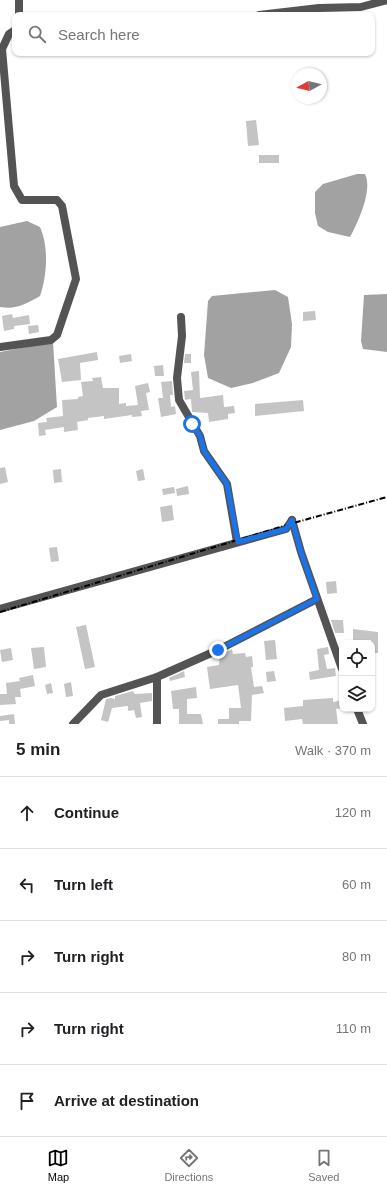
<!DOCTYPE html>
<meta charset="utf-8">
<style>
:root{--surface:#fff;--page:#f2f2f2;--text:#202124;--muted:#757577;--line:#e0e0e0;--accent:#000}
body{margin:0;font-family:Helvetica,sans-serif;background:var(--page);color:var(--text)}
.controls{position:absolute;right:12px;bottom:12px;display:grid;overflow:hidden;border-radius:8px;box-shadow:0 1px 3px #0004}
.controls button{width:36px;height:36px;display:grid;place-items:center;padding:0;border:0;border-bottom:1px solid var(--line);background:var(--surface);color:var(--text);font:20px sans-serif}
.compass{position:absolute;left:291px;top:68px;width:36px;height:36px;border-radius:50%;background:var(--surface);box-shadow:0 1px 3px #0004;rotate:262deg}
.stop{position:absolute;width:12px;height:12px;margin:-9px;border:3px solid #1a73e8;border-radius:50%;background:#fff}
.stop.end{background:#1a73e8;border-color:#fff;box-shadow:0 1px 4px #0008}
.list{margin:0;padding:0;list-style:none}
h2{display:flex;justify-content:space-between;align-items:center;height:52px;margin:0;padding:0 16px;font-size:17px}
h2 small{font-size:13px;font-weight:400;color:var(--muted)}
.list li{display:grid;grid-template-columns:26px 1fr auto;gap:12px;align-items:center;box-sizing:border-box;height:72px;padding:0 16px;border-top:1px solid var(--line)}
.list b{display:block;font-size:15px;white-space:nowrap}
.list em{font-size:13px;font-style:normal;color:var(--muted)}
.icon{flex:none;width:22px;height:22px;fill:none;stroke:currentColor;stroke-width:2;stroke-linecap:round;stroke-linejoin:round}
.map{position:relative;flex:none;width:387px;height:724px;overflow:hidden}
.search{position:absolute;background:var(--surface);box-shadow:0 1px 3px #0004;left:12px;right:12px;top:12px;height:44px;display:flex;align-items:center;gap:10px;box-sizing:border-box;padding:0 14px;border-radius:8px;color:var(--muted);font-size:15px}
.sheet{height:412px;background:var(--surface)}
nav{display:flex;justify-content:space-around;align-items:center;box-sizing:border-box;height:56px;border-top:1px solid var(--line);background:var(--surface);font-size:11px;color:var(--muted)}
nav a{display:grid;justify-items:center;gap:2px}
nav .on{color:var(--accent)}
.map>svg:first-child{display:block}
</style>
<div class="map">
<svg width="387" height="724" viewBox="0 0 387 724">
<rect width="100%" height="100%" fill="#fff"/>
<g fill="#a2a2a2">
<path d="M357,174H365C373,190 358,222 350,237L328,232L318,226L315,213V192L323,184Z"/>
<path d="M27,221L40,227C49,247 47,276 40,296C26,304 16,310 0,307V227Z"/>
<path d="M275,290L288,297L292,324L291,347L279,373L253,383L231,388L208,378L204,355L208,301L212,296Z"/>
<path d="M387,294V352L363,349L361,341L364,295Z"/>
<path d="M53,342L57,407L34,421L0,430V352Z"/>
</g>
<g fill="#c4c4c4">
<path d="M256,120L259,145L248,146L246,121Z"/>
<rect x="259" y="155" width="20" height="8"/>
<path d="M315,311L316,320L303,321V312Z"/>
<path d="M12,314L13,318L29,315L30,324L14,326V329L4,331L2,316Z"/>
<path d="M38,325L39,332L29,334L28,326Z"/>
<path d="M97,352L98,360L80,363L81,380L62,382L58,359Z"/>
<path d="M131,354L132,361L120,363L119,356Z"/>
<path d="M185,354H191V363H184Z"/>
<path d="M163,365L164,376H155L154,366Z"/>
<path d="M199,371L200,398L223,395L224,407L234,406L235,413L228,414V419L209,422L208,413L192,412L191,399L185,400L184,391L193,390L191,372Z"/>
<path d="M101,377L103,388H119V404L126,403V406L138,405L135,386L148,383L150,392L146,393L149,410L141,411L142,416L132,417V415L104,419V416L88,418V420L77,422L78,430L64,432V427L45,430L46,435L39,436L38,423L47,422L46,418L63,416L62,400L78,399V397L83,396L81,382L93,381L92,378Z"/>
<path d="M172,381L173,395H170L171,407L175,406L176,414L161,417L158,398H163L161,382Z"/>
<path d="M303,400L304,411L255,416V404Z"/>
<path d="M5,467L8,482L0,484V468Z"/>
<path d="M61,469L62,482L54,483L53,470Z"/>
<path d="M143,469L145,480L138,481L136,471Z"/>
<path d="M188,486L189,494L177,496L176,489Z"/>
<path d="M174,487L175,493L163,495L162,489Z"/>
<path d="M172,505L174,520L162,522L160,507Z"/>
<path d="M57,547L59,561L51,562L49,548Z"/>
<path d="M336,581L337,593L327,594L326,582Z"/>
<path d="M331,620H343L344,633H335Z"/>
<path d="M86,625L95,667L85,669L76,627Z"/>
<path d="M353,629L378,632V653H372L371,640H353Z"/>
<path d="M275,640L277,659L266,660L264,641Z"/>
<path d="M44,647L46,667L34,669L31,648Z"/>
<path d="M328,647L329,654L324,655L327,669L335,668L336,676L310,680L309,672L319,670L317,649Z"/>
<path d="M11,648L13,660L2,662L0,650Z"/>
<path d="M232,649L233,654L245,653L246,657L252,656L253,667H251L254,687L262,686L264,693L252,695L251,721H239V724H218V719H229V708H241L238,685L210,689L207,667L219,665L220,655Z"/>
<path d="M184,671L185,677L170,681L169,678Z"/>
<path d="M274,671L276,681L267,682L266,672Z"/>
<path d="M33,675L35,686L20,689L21,697H15L16,704L0,705V694H7L6,683L20,681L19,678Z"/>
<path d="M71,682L73,696L66,697L64,684Z"/>
<path d="M51,683L53,693L47,694L45,685Z"/>
<path d="M196,687L197,698L187,699V714H201L203,724H179V709H173L171,691Z"/>
<path d="M133,691L135,694L152,693V701L140,703L142,717L136,718L134,710L128,711V706L112,708L108,722L101,720L106,699L111,698L115,699V696Z"/>
<path d="M333,698V702L342,700V708L336,709L338,724H303L302,719L285,721L284,708L303,706V700Z"/>
<path d="M14,714L15,724H9V720L0,721V716Z"/>
</g>
<g fill="none" stroke-linecap="round" stroke-linejoin="round">
<g stroke="#545454" stroke-width="8">
<path d="M19,0V15"/>
<path d="M259,15L319,8L361,7L387,0"/>
<path d="M181,317L182,336L177,378L179,400L200,436L204,451L227,484L237,542"/>
<path d="M0,347L51,340L57,335L76,279L62,206L57,200H22L14,186L2,49L9,34L15,30"/>
<path d="M292,520L301,552L342,669"/>
<path d="M0,609L286,529L292,520"/>
<path d="M157,677V724"/>
<path d="M357,709L363,724"/>
<path d="M73,724L101,695L157,677L218,650L317,599"/>
</g>
<path stroke="#000" stroke-width="2" stroke-dasharray="6 2 1 2" stroke-linecap="butt" d="M0,612L297,522L387,497"/>
</g>
<g fill="none" stroke-linecap="round" stroke-linejoin="round">
<path stroke="#1a73e8" stroke-width="5" d="M192,424L200,436L204,451L227,484L238,542L286,529L292,520L301,552L317,599L218,650"/>
</g>
</svg>
<div class="controls">
<button><svg class="icon" aria-label="locate" viewBox="0 0 24 24"><circle cx="12" cy="12" r="6"/><path d="M12 2v4M12 18v4M2 12h4M18 12h4"/></svg></button>
<button><svg class="icon" aria-label="layers" viewBox="0 0 24 24"><path d="M12 4l9 5-9 5-9-5zM3 14l9 5 9-5"/></svg></button>
</div>
<svg class="compass" viewBox="-18 -18 36 36"><path d="M0-13l5 13h-10z" fill="#e53935"/><path d="M0 13l5-13h-10z" fill="#757577"/></svg>
<div class="stop" style="left:192px;top:424px"></div>
<div class="stop end" style="left:218px;top:650px"></div>
<div class="search"><svg class="icon" aria-label="search" viewBox="0 0 24 24"><circle cx="10" cy="10" r="6"/><path d="M15 15l6 6"/></svg>Search here</div>
</div>
<section class="sheet">
<h2>5 min<small>Walk · 370 m</small></h2>
<ul class="list">
<li><svg class="icon" aria-label="ahead" viewBox="0 0 24 24"><path d="M12 20V5M6 11l6-6 6 6"/></svg><div><b>Continue</b></div><em>120 m</em></li>
<li><svg class="icon" aria-label="left" viewBox="0 0 24 24"><path d="M17 20v-9H6M10 6l-5 5 5 5"/></svg><div><b>Turn left</b></div><em>60 m</em></li>
<li><svg class="icon" aria-label="right" viewBox="0 0 24 24"><path d="M7 20v-9h11M14 6l5 5-5 5"/></svg><div><b>Turn right</b></div><em>80 m</em></li>
<li><svg class="icon" aria-label="right" viewBox="0 0 24 24"><path d="M7 20v-9h11M14 6l5 5-5 5"/></svg><div><b>Turn right</b></div><em>110 m</em></li>
<li><svg class="icon" aria-label="arrive" viewBox="0 0 24 24"><path d="M6 21V4h12l-3 4 3 4H6"/></svg><div><b>Arrive at destination</b></div></li>
</ul>
</section>
<nav>
<a class="on"><svg class="icon" aria-label="map" viewBox="0 0 24 24"><path d="M3 6l6-2 6 2 6-2v14l-6 2-6-2-6 2zM9 4v14M15 6v14"/></svg>Map</a>
<a><svg class="icon" aria-label="directions" viewBox="0 0 24 24"><path d="M12 3l9 9-9 9-9-9zM9 14v-3h6M13 9l2 2-2 2"/></svg>Directions</a>
<a><svg class="icon" aria-label="saved" viewBox="0 0 24 24"><path d="M7 4h10v16l-5-4-5 4z"/></svg>Saved</a>
</nav>
